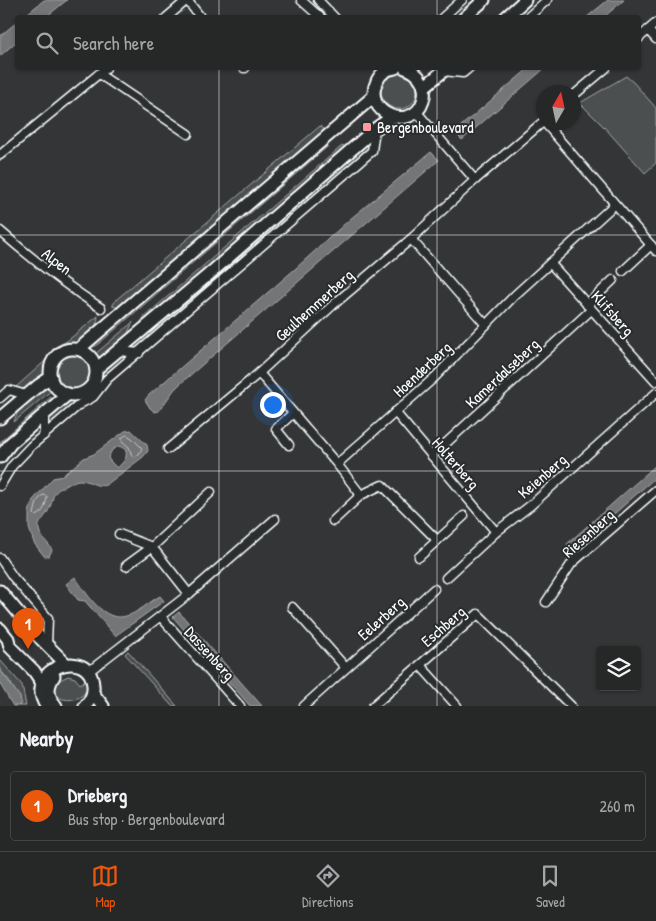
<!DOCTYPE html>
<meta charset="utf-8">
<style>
:root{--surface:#262828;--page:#323434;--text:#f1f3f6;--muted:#a4a6a8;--line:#424445;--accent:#ea580c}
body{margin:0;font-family:"Patrick Hand",sans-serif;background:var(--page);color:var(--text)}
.controls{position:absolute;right:15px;bottom:15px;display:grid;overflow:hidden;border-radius:5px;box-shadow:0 1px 4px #0004}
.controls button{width:45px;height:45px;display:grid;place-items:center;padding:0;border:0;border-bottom:1px solid var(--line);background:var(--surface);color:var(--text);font:25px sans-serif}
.compass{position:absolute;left:536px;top:85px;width:45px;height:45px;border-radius:50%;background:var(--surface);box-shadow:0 1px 4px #0004;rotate:9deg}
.you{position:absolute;left:272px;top:404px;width:18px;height:18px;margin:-12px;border:4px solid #fff;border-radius:50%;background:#1a73e8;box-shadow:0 0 0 8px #1a73e833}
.badge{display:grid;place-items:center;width:32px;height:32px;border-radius:50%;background:var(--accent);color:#fff;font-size:16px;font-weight:700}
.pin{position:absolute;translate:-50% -41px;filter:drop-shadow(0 1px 2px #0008)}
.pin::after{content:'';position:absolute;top:26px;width:18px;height:15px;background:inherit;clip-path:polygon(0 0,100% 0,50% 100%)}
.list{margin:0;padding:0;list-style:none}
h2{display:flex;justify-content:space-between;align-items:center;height:65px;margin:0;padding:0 20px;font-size:21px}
h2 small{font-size:16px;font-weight:400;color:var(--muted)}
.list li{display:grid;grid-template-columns:32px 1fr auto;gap:15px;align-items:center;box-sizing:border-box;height:70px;margin:0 10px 10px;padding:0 10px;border:1px solid var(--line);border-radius:5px}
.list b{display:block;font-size:19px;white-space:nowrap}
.list p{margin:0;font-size:16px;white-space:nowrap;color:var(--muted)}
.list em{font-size:16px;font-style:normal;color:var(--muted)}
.icon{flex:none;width:28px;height:28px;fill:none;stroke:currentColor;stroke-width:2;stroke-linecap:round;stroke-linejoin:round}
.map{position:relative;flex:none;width:656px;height:706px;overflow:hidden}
.search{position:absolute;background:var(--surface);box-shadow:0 1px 4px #0004;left:15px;right:15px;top:15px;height:55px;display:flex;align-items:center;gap:12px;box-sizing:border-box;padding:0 18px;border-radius:5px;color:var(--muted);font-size:19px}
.sheet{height:145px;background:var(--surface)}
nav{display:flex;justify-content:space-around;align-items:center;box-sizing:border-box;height:70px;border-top:1px solid var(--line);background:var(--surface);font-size:14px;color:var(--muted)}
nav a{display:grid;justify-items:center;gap:2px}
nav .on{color:var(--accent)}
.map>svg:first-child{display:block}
</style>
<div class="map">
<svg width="656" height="706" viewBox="0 0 656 706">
<rect width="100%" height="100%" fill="#333536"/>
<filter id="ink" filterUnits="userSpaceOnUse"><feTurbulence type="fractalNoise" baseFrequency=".02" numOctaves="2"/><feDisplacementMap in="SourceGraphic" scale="10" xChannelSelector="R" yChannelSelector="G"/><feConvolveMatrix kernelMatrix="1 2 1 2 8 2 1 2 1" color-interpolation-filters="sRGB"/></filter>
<g filter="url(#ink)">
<g fill="#4c4f50" stroke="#a6a7a8">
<circle cx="399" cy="91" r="18"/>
<path d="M626,76L634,83L656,108V163L645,173L605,128L580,103Z"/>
<path d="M371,125L374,127L136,330L144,317L343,145L344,147L349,145Z"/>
<path d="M320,126L325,130L119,308L112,306L117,299Z"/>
<path d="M334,137L327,147L96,346L87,348Z"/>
<path d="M370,138L369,149L359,159L357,158L314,195L315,197L307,204L305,202L147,338L149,341C143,346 137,349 128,348Z"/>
<path d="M98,316C98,327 87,342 76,345C69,347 64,346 58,350C49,356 50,365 45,374C42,379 33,384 28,389L16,388V387L44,362L55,347L67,341Z"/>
<path d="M133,322L126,337L98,362L94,355Z"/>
<path d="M71,355C82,355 93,363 90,375C89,381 86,385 81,387C59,398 43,363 71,355Z"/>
<path d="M119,355H130L95,391L48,427L49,413L70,399L78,398L89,394L97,383L101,372Z"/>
<path d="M49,383L53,389L14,422L19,408Z"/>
<path d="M56,396H60L0,455V442L44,403L51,397Z"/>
<path d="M128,651L177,706H172L125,654Z"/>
<path d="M0,660L22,685L26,706H19L21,702L9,680L0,670Z"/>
<path d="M68,676L75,678L80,684L86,680C96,706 40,706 58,681Z"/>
</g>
<g fill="#737576" stroke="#abacad" fill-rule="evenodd">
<path d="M44,0H67L46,17H23Z"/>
<path d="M608,0H624L604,17H587Z"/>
<path d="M17,22V41L0,56V36Z"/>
<path d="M529,68H545L462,140L454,132Z"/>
<path d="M431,152L439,160L180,384L174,390L159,411L155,412L150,408L145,400L149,395L295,269L349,220Z"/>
<path d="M131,430L147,445L148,451L143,457L106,485C96,488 90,480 80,480C76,480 73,482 69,484C47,494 57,496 47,513C44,519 37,523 39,530C41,538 49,543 52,550L49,556H44L34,543L29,528V511L33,500L53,478L62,476L84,458L94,454L125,431ZM119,446L125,449C129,457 123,463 117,468L110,461L108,458L112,450Z"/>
<path d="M656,465V477L572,551L567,544Z"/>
<path d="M75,577C86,592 103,623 126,616C138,613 149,602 160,596L164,601L115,636L85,601L78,600L66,584Z"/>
<path d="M179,612L262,706H250L173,617Z"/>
<path d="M0,670L20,697L21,702L19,706H13L0,684Z"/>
</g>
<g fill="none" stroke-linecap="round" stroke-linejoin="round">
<g stroke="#c7c8c8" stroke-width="1">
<path d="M127,435L132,438L142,448L139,454L135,457L132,456L129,447L122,441V438Z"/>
<path d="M43,495L47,496C46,504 44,513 36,516L34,514L37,502Z"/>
</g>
<defs>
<g id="street">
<path d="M187,0L201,18"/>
<path d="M301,0L321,18"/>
<path d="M318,0L335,18"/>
<path d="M166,18L187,0"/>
<path d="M442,18L462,0"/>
<path d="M527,18L547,0"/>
<path d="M648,30L656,39"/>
<path d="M638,39L656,23"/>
<path d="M244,68H245"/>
<path d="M443,71L463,73L469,68"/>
<path d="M99,74L188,134"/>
<path d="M574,95L606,68"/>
<path d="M416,111L475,180"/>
<path d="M544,122L656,251"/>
<path d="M0,155L106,68"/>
<path d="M0,231C32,259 65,285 101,308"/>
<path d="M411,239L486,325"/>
<path d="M550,263L656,381"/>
<path d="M623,271L651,245"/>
<path d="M587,305L613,280"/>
<path d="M119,351L139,353"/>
<path d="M259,373L337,464"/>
<path d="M0,398L9,390L26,395"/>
<path d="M395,412L496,532"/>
<path d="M44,414V435"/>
<path d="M289,445L276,429L293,413"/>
<path d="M168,449L259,373L333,305L411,239L475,180L544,121"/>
<path d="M432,456L591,310"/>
<path d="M0,486L12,466L31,446L80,404L93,397L107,379L372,151L375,129"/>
<path d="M333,521L361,495"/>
<path d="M119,534L152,547L189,594"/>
<path d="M437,540L382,485L361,495L337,464L435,377L515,295L614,205"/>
<path d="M419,557L464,516"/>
<path d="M0,558L13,577L48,618L47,645"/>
<path d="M126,566L152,547L211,492"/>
<path d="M446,578L496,532L531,505L656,393"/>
<path d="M546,602L572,563L656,490"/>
<path d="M292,607L346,668"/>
<path d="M161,617L240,706"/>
<path d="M420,665L457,706"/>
<path d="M88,672L189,594L275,519"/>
<path d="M304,706L434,589"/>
<path d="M373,706L478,614L571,706"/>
</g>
<g id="secondary">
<path d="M464,18L484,0"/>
<path d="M505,18L525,0"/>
<path d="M395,68C387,69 380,74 377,81C361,114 413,133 423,101C428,86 419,72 405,68"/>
<path d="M424,87L447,68"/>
<path d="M79,349L374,96"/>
<circle cx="73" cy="372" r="23"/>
<path d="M96,369L207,276L375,129L392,117"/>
<path d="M0,418L39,385L51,377"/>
<path d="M0,457L11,443L68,394"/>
<path d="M0,591L39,637L66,664"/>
<path d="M0,629L8,639L10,647L34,671L42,683"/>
<path d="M54,676C47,687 47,696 56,706"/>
<path d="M93,693L103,706"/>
<path d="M46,706C22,668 90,645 93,685C94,694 91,700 85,706"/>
</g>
</defs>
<use href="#street" stroke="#fff" stroke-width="11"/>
<use href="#secondary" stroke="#fff" stroke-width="15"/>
<use href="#street" stroke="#2a2d2e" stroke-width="8"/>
<use href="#secondary" stroke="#2a2d2e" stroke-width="11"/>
</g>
</g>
<path fill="none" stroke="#fff" stroke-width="1" stroke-opacity="0.55" d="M219,0V18M437,0V18M219,68V706M437,68V706M0,235H656M0,471H656"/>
<rect fill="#ff9aa2" stroke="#2a2d2e" stroke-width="2" x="362" y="122" width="10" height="10" rx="2.5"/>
<g text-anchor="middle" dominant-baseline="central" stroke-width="4" stroke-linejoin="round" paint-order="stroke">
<g font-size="16" fill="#fff" stroke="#2a2d2e" text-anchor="start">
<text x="377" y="127">Bergenboulevard</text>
</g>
<g font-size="16" fill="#fff" stroke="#2a2d2e">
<text transform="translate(57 261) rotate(37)">Alpen</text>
<text transform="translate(314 305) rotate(-42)">Geulhemmerberg</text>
<text transform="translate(613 313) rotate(48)">Klifsberg</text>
<text transform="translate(422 369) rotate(-43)">Hoenderberg</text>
<text transform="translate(502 373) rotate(-43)">Kamerdalseberg</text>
<text transform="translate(456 463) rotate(49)">Holterberg</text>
<text transform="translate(542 476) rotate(-41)">Keienberg</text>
<text transform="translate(588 533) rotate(-42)">Riesenberg</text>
<text transform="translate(381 618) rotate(-42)">Eelerberg</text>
<text transform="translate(443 626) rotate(-41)">Eschberg</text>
<text transform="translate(210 653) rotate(48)">Dassenberg</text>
</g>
</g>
</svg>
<div class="controls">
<button><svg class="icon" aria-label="layers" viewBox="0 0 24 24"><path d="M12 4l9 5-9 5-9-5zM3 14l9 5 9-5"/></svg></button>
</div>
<svg class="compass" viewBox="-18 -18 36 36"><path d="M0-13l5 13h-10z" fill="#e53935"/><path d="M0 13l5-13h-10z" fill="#a4a6a8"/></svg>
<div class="you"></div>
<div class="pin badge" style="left:28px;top:649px">1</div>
<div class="search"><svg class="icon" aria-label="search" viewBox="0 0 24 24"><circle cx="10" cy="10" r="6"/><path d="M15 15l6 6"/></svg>Search here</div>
</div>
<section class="sheet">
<h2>Nearby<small></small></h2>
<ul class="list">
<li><span class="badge">1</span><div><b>Drieberg</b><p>Bus stop · Bergenboulevard</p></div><em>260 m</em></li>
</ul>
</section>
<nav>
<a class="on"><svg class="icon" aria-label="map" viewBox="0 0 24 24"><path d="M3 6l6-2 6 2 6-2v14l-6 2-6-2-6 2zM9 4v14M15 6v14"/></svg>Map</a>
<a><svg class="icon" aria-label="directions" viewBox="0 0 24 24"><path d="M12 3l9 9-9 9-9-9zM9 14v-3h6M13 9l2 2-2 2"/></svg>Directions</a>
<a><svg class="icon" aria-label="saved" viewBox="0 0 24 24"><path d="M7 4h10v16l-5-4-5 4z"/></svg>Saved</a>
</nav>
